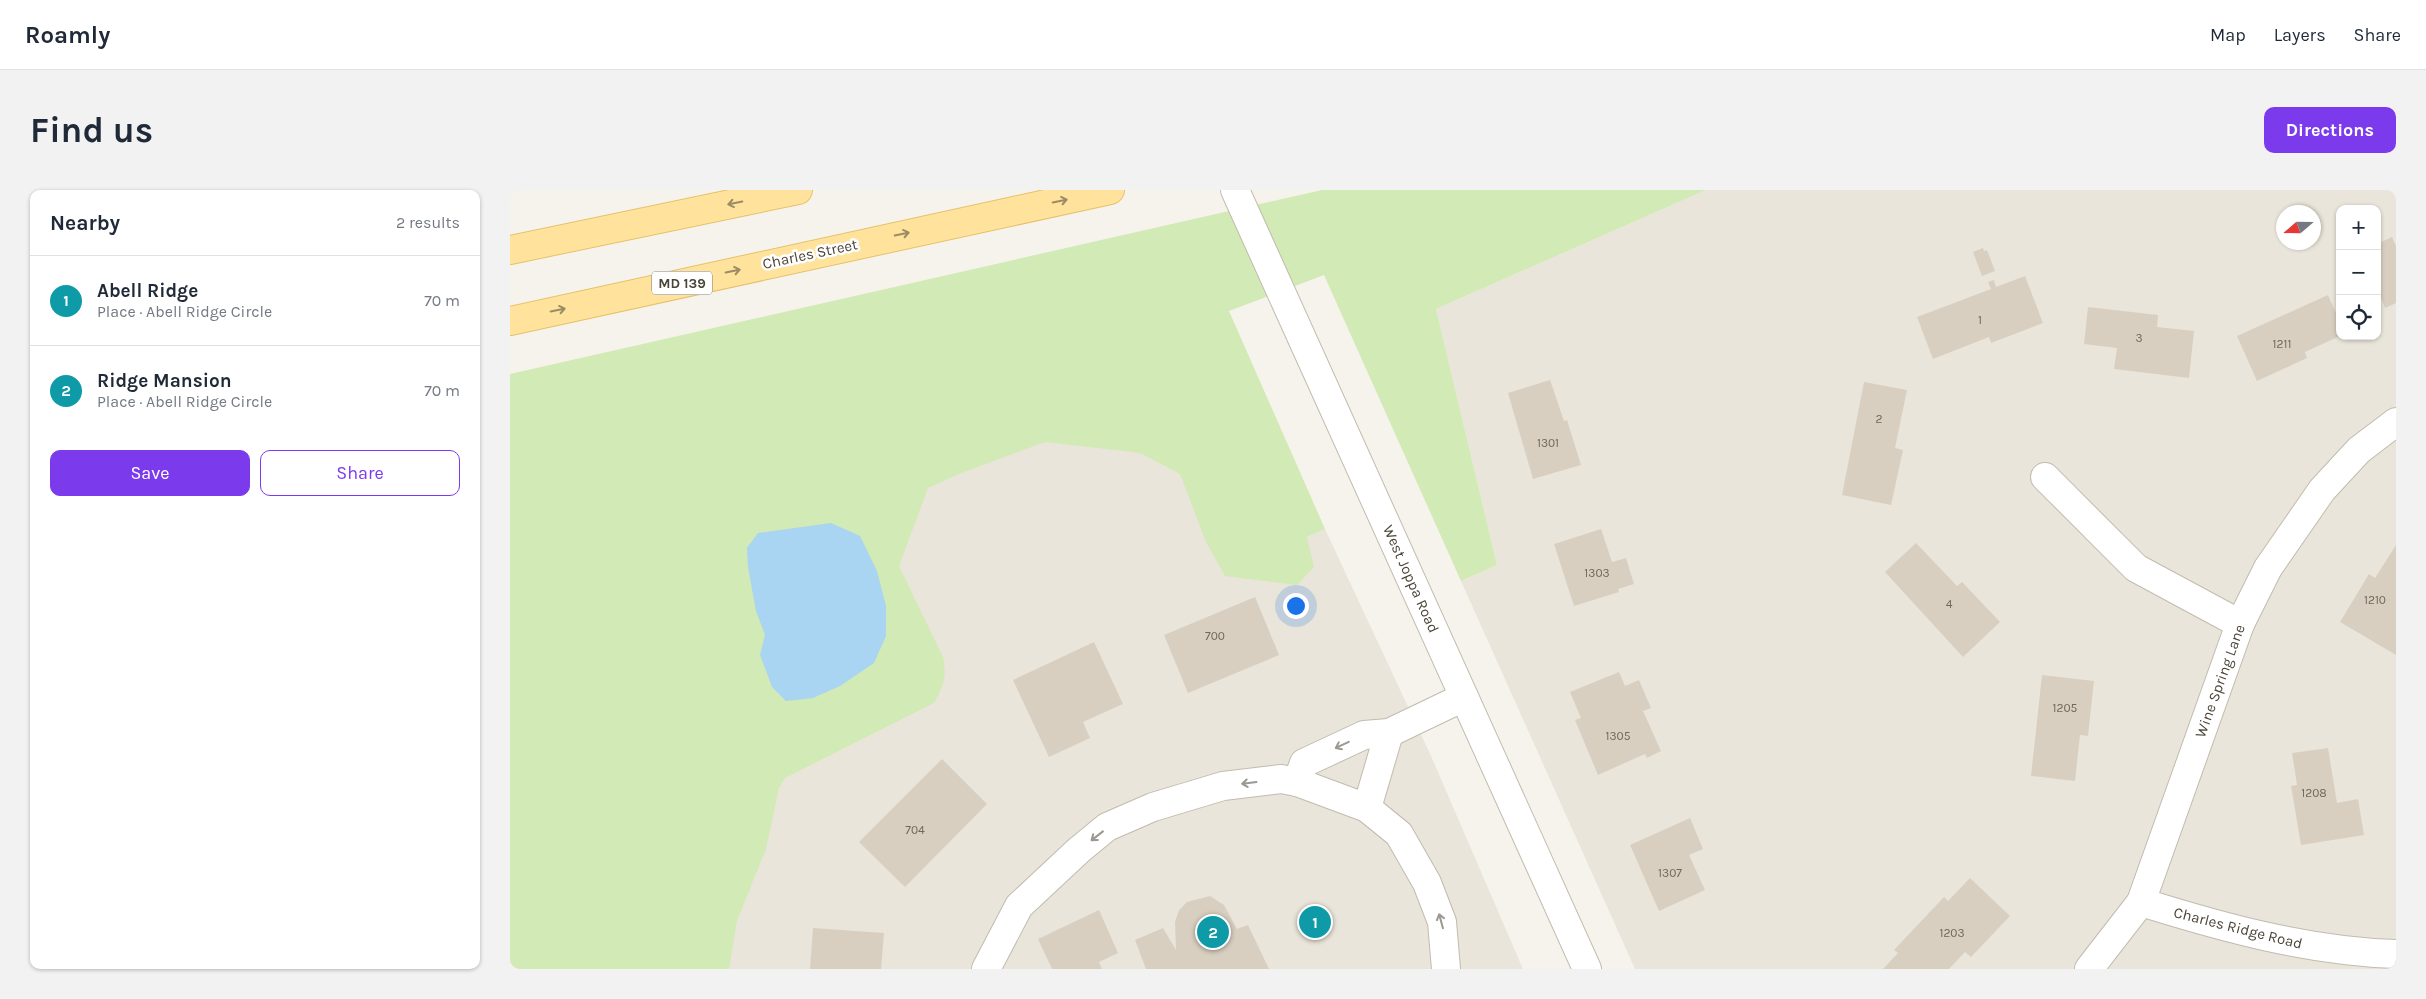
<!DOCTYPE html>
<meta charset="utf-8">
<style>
:root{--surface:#fff;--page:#f2f2f3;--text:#1f2937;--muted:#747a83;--line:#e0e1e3;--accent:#7c3aed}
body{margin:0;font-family:Karla,sans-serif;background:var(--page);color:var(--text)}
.controls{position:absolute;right:15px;top:15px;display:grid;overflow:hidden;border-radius:10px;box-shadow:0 1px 4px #0004}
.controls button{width:45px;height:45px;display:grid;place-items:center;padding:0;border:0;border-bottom:1px solid var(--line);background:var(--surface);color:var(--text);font:25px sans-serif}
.compass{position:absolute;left:1766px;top:15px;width:45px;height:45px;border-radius:50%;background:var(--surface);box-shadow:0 1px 4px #0004;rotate:250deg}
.you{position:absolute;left:785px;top:415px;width:18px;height:18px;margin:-12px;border:4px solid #fff;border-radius:50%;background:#1a73e8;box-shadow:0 0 0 8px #1a73e833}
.badge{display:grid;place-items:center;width:32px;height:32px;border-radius:50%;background:var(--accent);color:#fff;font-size:16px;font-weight:700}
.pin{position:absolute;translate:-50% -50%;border:2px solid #fff;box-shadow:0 1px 5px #0006}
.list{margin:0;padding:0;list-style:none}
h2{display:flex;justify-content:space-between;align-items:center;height:65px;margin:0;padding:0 20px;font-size:21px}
h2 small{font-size:16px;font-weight:400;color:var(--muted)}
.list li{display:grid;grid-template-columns:32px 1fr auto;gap:15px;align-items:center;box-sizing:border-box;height:90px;padding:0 20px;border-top:1px solid var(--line)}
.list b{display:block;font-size:19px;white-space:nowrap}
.list p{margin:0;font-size:16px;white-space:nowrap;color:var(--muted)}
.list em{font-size:16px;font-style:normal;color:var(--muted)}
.actions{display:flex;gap:10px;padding:15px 20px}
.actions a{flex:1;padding:11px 0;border:1px solid var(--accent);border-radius:10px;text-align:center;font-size:18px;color:var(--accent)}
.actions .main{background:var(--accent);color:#fff}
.icon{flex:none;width:28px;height:28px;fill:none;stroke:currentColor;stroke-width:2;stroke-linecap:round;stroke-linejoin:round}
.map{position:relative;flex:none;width:1886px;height:779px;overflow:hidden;border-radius:10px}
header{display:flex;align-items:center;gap:30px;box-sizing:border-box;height:70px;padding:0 25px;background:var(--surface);border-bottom:1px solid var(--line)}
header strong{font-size:24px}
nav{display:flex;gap:28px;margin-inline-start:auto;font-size:18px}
.intro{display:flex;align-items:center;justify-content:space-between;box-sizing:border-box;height:120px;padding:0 30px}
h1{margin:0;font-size:35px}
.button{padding:12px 22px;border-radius:10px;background:var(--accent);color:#fff;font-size:18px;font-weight:700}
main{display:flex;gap:30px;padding:0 30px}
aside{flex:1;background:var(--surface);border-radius:10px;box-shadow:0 1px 4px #0004}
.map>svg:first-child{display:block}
</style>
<header>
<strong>Roamly</strong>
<nav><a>Map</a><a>Layers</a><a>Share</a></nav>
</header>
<div class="intro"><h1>Find us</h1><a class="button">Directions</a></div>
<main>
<aside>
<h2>Nearby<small>2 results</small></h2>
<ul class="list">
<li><span class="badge" style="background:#0f9aa8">1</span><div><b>Abell Ridge</b><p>Place · Abell Ridge Circle</p></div><em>70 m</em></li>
<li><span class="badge" style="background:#0f9aa8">2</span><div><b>Ridge Mansion</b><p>Place · Abell Ridge Circle</p></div><em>70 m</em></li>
</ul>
<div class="actions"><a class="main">Save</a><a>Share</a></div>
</aside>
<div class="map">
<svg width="1886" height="779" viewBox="0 0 1886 779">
<rect width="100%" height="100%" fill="#f6f3ec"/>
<g fill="#eae5da" fill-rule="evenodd">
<path d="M1196,0H1886V779H1125L951,391L987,375L926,119ZM1830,19H1867V146H1830ZM1774,22H1804V52H1774Z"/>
<path d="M625,161L768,360L815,339L921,566L1013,779H0V313Z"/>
</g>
<path fill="#d2eab5" d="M812,0H1196L926,119L987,375L951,391L814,85L719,121L815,339L797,347L804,377L787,395L715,386L696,352L670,284L630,263L535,252L449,284L418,298L389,376L433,467C437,487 434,495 424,513L275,588L269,598L256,659L227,731L219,779H0V184Z"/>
<path fill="#a9d4f2" d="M321,333L350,346L367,381L376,416V446L364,473L330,496L303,508L276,511L262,497L250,465L255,445L246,421L238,377L237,358L248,343Z"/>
<g fill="#d8cfc1">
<path d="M1882,47L1886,56V113L1875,118L1867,98V54Z"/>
<path d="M1473,58L1474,61L1477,60L1485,81L1472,86L1463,62Z"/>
<path d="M1515,86L1533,133L1481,153L1479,147L1423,169L1407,127L1481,99L1478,92L1484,90L1486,97Z"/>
<path d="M1818,105L1830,132V146L1795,162L1797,168L1747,191L1727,146Z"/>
<path d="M1578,117L1648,125L1647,137L1684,141L1679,188L1604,179L1607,158L1574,154Z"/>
<path d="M1040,190L1054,231L1057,230L1071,275L1023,289L998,203Z"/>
<path d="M1354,192L1397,200L1385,258L1393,260L1381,315L1332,305Z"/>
<path d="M1091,339L1102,372L1116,368L1124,394L1108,399L1109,402L1064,416L1044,354Z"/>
<path d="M1406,353L1447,396L1452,392L1490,432L1453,467L1375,382Z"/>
<path d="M1886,355V465L1830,432L1859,384L1865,388Z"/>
<path d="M745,407L769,465L678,503L654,445Z"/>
<path d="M584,452L613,514L573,532L580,548L539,567L503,490Z"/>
<path d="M1109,482L1115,496L1129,490L1141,518L1133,521L1151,561L1137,568L1135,564L1088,585L1065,530L1071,528L1060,502Z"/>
<path d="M1532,485L1584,491L1578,546L1570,545L1565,591L1521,586Z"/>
<path d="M1818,558L1827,613L1848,609L1854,645L1791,655L1781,596L1787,595L1782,563Z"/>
<path d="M432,569L477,614L395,697L349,652Z"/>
<path d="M1180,628L1193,659L1179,665L1195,700L1149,721L1120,655Z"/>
<path d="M1460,688L1500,726L1461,767L1455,762L1439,779H1373L1388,763L1384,760L1434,707L1438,711Z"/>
<path d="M700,706L714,715L727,739L738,735L759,779H636L625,750L653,738L666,760L665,732L669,720L677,712Z"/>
<path d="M589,720L608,763L589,772L592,779H542L528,749Z"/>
<path d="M303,738L374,743L371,779H300Z"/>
</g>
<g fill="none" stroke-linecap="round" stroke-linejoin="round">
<defs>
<g id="minor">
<path d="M1535,287L1626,378L1730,434"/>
<path d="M787,592L794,573L854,545L879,543L954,507"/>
<path d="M857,618L879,543"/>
<path d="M1631,712C1714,738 1798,761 1886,764"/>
<path d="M476,779L509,716L569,660L597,637L643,617L713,596L771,589L787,592L857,618L889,644L917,693L932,732L936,779"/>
<path d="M1579,779L1631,712L1730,434L1758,378L1812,300L1849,260L1886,232"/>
</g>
<path id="tertiary" d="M725,0L1077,779"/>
<g id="primary">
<path d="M0,60L288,0"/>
<path d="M0,131L600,0"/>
</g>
</defs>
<use href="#minor" stroke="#c2bbae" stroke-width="30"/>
<use href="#tertiary" stroke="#c2bbae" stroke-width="30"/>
<use href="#primary" stroke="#e6c16a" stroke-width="30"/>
<use href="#minor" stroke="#fff" stroke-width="28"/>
<use href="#tertiary" stroke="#fff" stroke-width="28"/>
<use href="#primary" stroke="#ffe39c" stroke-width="28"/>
</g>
<defs><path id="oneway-shaft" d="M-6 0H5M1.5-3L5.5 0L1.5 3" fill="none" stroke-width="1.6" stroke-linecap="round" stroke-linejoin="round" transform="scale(1.25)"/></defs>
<g stroke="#9c8c66">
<use href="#oneway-shaft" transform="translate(550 11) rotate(-12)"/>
<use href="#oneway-shaft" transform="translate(225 13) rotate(168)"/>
<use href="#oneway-shaft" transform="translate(392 44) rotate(-12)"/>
<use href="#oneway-shaft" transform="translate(223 81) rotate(-12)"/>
<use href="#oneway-shaft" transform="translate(48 120) rotate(-12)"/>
</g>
<g stroke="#9c9892">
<use href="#oneway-shaft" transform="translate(832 555) rotate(155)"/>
<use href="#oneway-shaft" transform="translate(739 593) rotate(173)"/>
<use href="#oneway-shaft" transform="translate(587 646) rotate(142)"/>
<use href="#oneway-shaft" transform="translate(931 731) rotate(-105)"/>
</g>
<g text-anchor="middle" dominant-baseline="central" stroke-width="5" stroke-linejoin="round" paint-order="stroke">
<g font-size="12" fill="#6e675b">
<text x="1470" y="130">1</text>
<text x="1629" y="148">3</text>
<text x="1772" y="154">1211</text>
<text x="1369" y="229">2</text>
<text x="1038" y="253">1301</text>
<text x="1087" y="383">1303</text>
<text x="1865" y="410">1210</text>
<text x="1439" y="414">4</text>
<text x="705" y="446">700</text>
<text x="1555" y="518">1205</text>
<text x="1108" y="546">1305</text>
<text x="1804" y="603">1208</text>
<text x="405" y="640">704</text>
<text x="1160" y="683">1307</text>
<text x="1442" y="743">1203</text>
</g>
<rect fill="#fff" stroke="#817c74" stroke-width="1" x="142" y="81.5" width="60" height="23" rx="4"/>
<g font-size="14" font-weight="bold" fill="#4b4439">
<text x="172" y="93">MD 139</text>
</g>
<g font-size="15" fill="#4b4439" stroke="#fff">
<text transform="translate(300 64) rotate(-12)">Charles Street</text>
<text transform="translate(901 389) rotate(66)">West Joppa Road</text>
<text transform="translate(1710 491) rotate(-70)">Wine Spring Lane</text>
<text transform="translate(1728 738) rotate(14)">Charles Ridge Road</text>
</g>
</g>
</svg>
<div class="controls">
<button>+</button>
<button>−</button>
<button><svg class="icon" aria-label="locate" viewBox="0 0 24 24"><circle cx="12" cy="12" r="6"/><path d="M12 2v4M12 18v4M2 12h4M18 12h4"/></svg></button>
</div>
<svg class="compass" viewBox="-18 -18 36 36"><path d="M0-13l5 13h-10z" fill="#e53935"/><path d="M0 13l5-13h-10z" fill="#747a83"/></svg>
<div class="you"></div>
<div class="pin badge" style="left:805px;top:732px;background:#0f9aa8">1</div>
<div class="pin badge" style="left:703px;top:742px;background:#0f9aa8">2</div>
</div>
</main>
